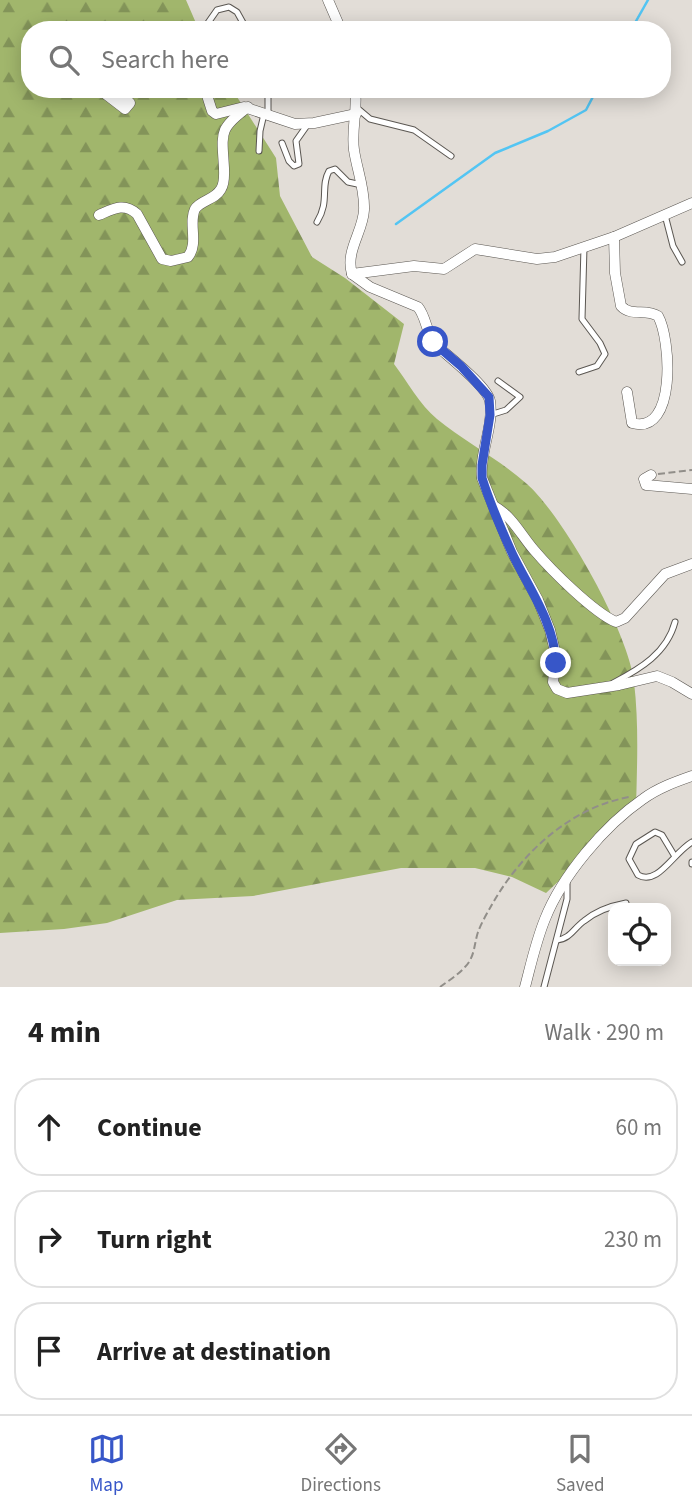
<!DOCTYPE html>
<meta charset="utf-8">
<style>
:root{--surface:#fff;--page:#f6f6f6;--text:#222;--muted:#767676;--line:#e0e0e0;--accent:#3756c8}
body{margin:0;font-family:"Source Sans 3",sans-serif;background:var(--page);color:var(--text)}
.controls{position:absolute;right:21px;bottom:21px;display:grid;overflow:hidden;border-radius:14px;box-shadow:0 4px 18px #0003}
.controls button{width:63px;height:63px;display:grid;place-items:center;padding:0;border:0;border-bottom:2px solid var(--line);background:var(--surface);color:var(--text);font:35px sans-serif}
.stop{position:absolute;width:21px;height:21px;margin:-16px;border:5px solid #3756c8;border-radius:50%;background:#fff}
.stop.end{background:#3756c8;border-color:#fff;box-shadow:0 2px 7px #0008}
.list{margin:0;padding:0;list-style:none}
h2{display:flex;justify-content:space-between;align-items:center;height:91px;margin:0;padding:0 28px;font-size:30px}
h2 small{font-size:23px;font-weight:400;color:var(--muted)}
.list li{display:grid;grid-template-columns:46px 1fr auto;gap:21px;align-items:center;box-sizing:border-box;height:98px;margin:0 14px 14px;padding:0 14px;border:2px solid var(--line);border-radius:28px}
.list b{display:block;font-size:26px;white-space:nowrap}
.list em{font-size:23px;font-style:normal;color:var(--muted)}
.icon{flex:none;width:38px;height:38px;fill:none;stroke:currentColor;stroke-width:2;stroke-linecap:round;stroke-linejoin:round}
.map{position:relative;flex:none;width:692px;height:987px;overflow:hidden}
.search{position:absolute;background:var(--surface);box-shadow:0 4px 18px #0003;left:21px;right:21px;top:21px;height:77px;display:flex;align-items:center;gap:18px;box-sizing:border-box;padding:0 24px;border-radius:28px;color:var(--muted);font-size:26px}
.sheet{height:427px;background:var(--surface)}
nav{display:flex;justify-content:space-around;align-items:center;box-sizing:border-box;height:98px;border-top:2px solid var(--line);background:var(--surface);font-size:19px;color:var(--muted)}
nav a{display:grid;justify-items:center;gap:4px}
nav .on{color:var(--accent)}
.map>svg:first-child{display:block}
</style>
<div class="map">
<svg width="692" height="987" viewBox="0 0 692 987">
<defs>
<pattern id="forest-firs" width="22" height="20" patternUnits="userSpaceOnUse" patternTransform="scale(1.75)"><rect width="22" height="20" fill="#a1b66c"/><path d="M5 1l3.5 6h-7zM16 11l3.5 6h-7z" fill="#839459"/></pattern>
</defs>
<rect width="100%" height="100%" fill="#e2ddd7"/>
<path fill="url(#forest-firs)" d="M0,0H186L199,30H30V89H232L276,158L280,196L312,257L345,278L404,324L394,364C407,381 420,405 437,419C465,442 499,459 527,484C564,517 629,633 634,682C639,724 637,767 636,809L546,893L512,877L475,868H401L253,896L177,900L107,923L64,929L0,933Z"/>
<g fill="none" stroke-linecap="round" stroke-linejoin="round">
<g stroke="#53c5f3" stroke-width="2.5">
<path d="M631,30L648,0"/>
<path d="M396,224L495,153L548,131L586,110L597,89"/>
</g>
<defs>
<g id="lane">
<path d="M203,30L217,10L229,7L237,12L247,30"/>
<path d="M357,108L370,119L414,130L451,156"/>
<path d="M268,115V89"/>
<path d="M282,143L289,161L294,166L299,164L296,141L308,124"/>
<path d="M259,151L260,131L264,114"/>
<path d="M665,215L673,246L682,262"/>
<path d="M317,222C330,201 320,187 329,171L335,169L348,182L362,185"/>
<path d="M579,372L597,366L605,354L600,343L582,319L584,247"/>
<path d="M490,415L506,410L520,397L498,381"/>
<path d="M613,683C640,669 667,653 675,622"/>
<path d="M674,855L662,835L655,832L636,844L629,859L638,875C658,886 673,853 692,842"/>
<path d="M692,862V864"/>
<path d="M557,940C570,939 574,928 584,921C596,911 610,906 626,903"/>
<path d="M544,987L567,899V881"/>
</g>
<g id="street">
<path d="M328,0L341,30"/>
<path d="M99,89L125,109L130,103L115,89"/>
<path d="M147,89L151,92L156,89"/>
<path d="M205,89L212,111L216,114L244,107L295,124L314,123L356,114"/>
<path d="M355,89C358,110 351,129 354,150C357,170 365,189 364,210C363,232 345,251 352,274L414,266L444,269L475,249L537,259L555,257L614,237L692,203"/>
<path d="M99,215C113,209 124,202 137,214L162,259L171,261L188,257C199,243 188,223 195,209C201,200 215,200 221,189C225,183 224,175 224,168C222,133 218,129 248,107"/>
<path d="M614,237L615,273L621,306C631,317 646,308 658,316C671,339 677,436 632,423L627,392"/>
<path d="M352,274L370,287L418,307C427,318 426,335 437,346C449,357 487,386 490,401C494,427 479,453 482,478L512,552L538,600L550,630L556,656L553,682L557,689L567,693L619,685L657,676L672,682L692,694"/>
<path d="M651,475L644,479L646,485L692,489"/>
<path d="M494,506C512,516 521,535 534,550C551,570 593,612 616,622L625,618L665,574L692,564"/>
<path d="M525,987C531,964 536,941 545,919C562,876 604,826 643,799C658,788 675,782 692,776"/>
</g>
</defs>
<use href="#lane" stroke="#5b5752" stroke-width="7"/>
<use href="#street" stroke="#5b5752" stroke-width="11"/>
<g stroke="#918e89" stroke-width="2" stroke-dasharray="7 3.5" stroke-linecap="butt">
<path d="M658,474L692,470"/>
<path d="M440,987C448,981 458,975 465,967C475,957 474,944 478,932C481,924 486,915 490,908C519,855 569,808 629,797"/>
</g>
<use href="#lane" stroke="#fff" stroke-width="5"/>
<use href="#street" stroke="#fff" stroke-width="10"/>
</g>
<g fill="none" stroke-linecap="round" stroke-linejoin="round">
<path stroke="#3756c8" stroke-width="9" d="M433,342L461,366L489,397L490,415L482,465V478C490,503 501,529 512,553C529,589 554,622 556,663"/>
</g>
</svg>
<div class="controls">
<button><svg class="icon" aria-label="locate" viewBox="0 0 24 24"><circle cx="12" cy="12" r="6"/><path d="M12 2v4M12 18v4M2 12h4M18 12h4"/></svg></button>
</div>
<div class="stop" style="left:433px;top:342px"></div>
<div class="stop end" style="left:556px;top:663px"></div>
<div class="search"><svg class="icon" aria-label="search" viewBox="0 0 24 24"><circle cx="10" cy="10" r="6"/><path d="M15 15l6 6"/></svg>Search here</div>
</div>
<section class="sheet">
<h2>4 min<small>Walk · 290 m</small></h2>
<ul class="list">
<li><svg class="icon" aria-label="ahead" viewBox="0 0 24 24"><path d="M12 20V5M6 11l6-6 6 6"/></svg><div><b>Continue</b></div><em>60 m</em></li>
<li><svg class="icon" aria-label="right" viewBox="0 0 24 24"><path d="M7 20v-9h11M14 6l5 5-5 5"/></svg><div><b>Turn right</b></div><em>230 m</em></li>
<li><svg class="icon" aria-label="arrive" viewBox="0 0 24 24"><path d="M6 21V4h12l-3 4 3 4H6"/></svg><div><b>Arrive at destination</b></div></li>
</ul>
</section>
<nav>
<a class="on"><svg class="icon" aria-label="map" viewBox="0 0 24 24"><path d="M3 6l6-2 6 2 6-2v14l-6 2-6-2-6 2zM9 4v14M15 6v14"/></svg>Map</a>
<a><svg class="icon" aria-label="directions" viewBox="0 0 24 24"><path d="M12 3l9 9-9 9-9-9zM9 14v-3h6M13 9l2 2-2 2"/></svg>Directions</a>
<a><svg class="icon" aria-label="saved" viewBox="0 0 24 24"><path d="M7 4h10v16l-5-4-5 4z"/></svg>Saved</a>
</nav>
